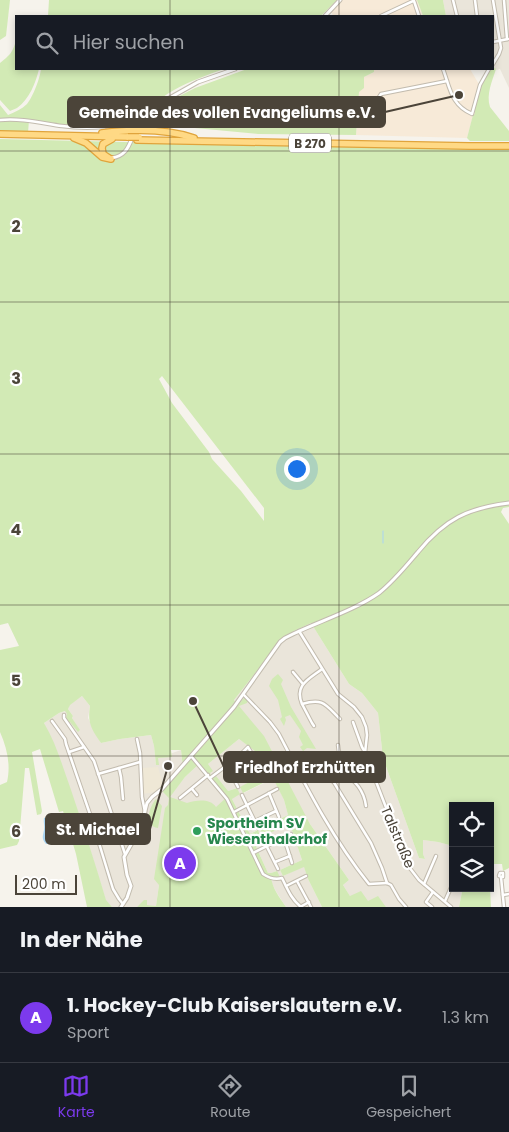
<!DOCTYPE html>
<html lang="de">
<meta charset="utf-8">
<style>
:root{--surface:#171b24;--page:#242831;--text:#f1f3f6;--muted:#9ea1a6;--line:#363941;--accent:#7c3aed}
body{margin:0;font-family:Poppins,sans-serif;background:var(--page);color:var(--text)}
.controls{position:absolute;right:15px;bottom:15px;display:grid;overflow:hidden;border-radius:0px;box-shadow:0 2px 8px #0003}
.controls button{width:45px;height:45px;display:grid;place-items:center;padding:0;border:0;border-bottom:1px solid var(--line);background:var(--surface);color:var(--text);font:25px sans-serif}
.scale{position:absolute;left:15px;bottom:12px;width:62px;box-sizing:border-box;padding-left:5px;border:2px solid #4b4439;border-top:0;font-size:14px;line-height:18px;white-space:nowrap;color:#4b4439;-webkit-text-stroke:4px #fff;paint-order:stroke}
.you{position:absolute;left:296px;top:468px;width:18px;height:18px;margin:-12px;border:4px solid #fff;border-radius:50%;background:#1a73e8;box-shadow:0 0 0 8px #1a73e833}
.badge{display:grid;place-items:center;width:32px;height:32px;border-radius:50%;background:var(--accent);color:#fff;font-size:16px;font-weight:700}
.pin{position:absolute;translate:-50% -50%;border:2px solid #fff;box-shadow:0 1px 5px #0006}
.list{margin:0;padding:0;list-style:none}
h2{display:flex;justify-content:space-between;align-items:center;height:65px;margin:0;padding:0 20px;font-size:21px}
h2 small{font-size:16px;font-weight:400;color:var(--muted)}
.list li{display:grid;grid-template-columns:32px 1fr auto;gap:15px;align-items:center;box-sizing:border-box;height:90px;padding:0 20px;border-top:1px solid var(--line)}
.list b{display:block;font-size:19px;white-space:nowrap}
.list p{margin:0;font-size:16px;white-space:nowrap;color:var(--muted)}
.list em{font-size:16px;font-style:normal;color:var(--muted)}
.icon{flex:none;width:28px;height:28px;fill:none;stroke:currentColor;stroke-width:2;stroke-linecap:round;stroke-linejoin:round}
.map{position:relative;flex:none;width:509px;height:907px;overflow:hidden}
.search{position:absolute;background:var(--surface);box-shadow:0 2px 8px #0003;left:15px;right:15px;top:15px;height:55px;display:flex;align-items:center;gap:12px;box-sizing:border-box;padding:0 18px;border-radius:0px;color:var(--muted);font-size:19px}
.sheet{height:155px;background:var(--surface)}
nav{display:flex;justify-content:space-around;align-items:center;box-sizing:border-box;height:70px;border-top:1px solid var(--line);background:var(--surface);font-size:14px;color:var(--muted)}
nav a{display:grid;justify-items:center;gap:2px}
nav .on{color:var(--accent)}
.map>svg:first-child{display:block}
</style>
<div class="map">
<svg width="509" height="907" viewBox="0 0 509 907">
<rect width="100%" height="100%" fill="#f6f3ec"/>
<g fill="#eae5da">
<path d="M443,0H509V88L500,69L497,70L493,68V16H446Z"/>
<path d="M311,623L349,684L362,693L378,713L383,758L419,858L425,859L423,854V840L438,842L453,846V888H468V892H462L459,907H386L378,897L368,902L350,896L343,885L349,880L310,824L234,700L281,640L294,631Z"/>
<path d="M82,696L90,706L88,718L101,743L120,739L151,735L154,746L156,765L158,758L181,750L183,768L162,791L169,797L185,777L199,764L209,776L208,764L239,739L255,750L269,771L241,787L244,793L274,778L284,800L288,815L260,829L263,836L290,823L302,860L280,870L283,876L304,866L308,879L322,907H286L277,893L271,882V877L277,871L271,873H268L253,840L257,830L250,834L232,799L237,788L228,791L227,797L159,885L156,906L140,905L137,907H112L106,901L81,820L44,723L59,713L66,711L70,721L80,731L72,718L73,716L68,709L69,705Z"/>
</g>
<g fill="#f7ead8">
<path d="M337,0H417L423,16H333L331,11L329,8Z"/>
<path d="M374,69H470L480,86L475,113V115L473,116L467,138L356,135L359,92L364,77L374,72Z"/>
</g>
<path fill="#efe8d6" d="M158,767L163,786L155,792L143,794L142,768Z"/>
<g fill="#d2eab5" fill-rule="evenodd">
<path d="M0,0H10L6,36L0,40Z"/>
<path d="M49,0H337L321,16H48Z"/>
<path d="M417,0H443L446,16H423Z"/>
<path d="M16,41V69H39C36,82 29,100 17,108C15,109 12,110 10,111L0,100V63C11,54 12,53 16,41Z"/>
<path d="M493,67L496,69C492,82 486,94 490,107L509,131V141H470L467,138L473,115L475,114L474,112L480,86L491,69H493Z"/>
<path d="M41,69H224C207,75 190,81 174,90C166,94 159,102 150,103C145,104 141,100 135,103C126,107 126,118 118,122C99,132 50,123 29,120L28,133L0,132V105L8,115C15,112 22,109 27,104C33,97 40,78 41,69Z"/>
<path d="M247,69H374V72L364,77V88L359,92L356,135L258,134L163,125L147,121L156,110L166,103L195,88Z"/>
<path d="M0,139L291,146L295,144L509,147V507L503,508L501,512L509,524V868L503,871L502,864H490V806H453V846L438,842L423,840V854L425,859L419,858L383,758L378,713L362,693L349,684L311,623L294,631L281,640L234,700L238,705L244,698L248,700L247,703L239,706L264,736L310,824L349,880L343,885L350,896L361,891L368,901L378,896L386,907H322L308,879L304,867L283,876L280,870L302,860L290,824L263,836L260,829L288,815L284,800L273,778L243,793L240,787L269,771L255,751L239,739L208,764L213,771L210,773L211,775L210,776L199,764L185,777L170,797L187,803C196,800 210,798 216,807L227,797L211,778L212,777L213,778L216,776L228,791L237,788L240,794L232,799L250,834L258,830L260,836L253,840L268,873H271L277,871L280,877H271C272,888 280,898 286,907H137L144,900H147V905L156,906L159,885L154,879L165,808L168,805L169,798L162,791L183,768L181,750H171L172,757L158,758L159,765H156L154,746L151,735L120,739L101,743C92,730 87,723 90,706L82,696L70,705L68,709L73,716L72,718L80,730L78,732L70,722L69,723L66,718L67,714L65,711L59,713L44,723C56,743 62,765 70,787C83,825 95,863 106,900L112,907H87L76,854L63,811L59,812L40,749L32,752L42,811L41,814L37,815L29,768H25L19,841L17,845L0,849V785L7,782C11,765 7,748 0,732V650L19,646L8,623L0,625ZM162,376L264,508V521L241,491L212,459L209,452L172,403L159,379Z"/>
<path d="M278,674L283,680L281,684L291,707L316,749L307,748L303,751L300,747L303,745L299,737L301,731L290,715L285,717L286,720L284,726L280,719L282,717L278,700L269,686L272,679Z"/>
<path d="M156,799L162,806L158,828C143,826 149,807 156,799Z"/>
<path d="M468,888H490L491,907H459L462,892H467Z"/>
</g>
<path fill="#a9d4f2" d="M48,817C55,823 58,835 56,843L46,844C41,838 43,836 44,830C45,826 43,822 44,818Z"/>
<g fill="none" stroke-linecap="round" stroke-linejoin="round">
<path stroke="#a9d4f2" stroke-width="1" d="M383,543V531"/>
<defs>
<g id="minor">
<path d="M453,0L457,16"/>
<path d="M475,0L477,16"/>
<path d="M504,0L507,39"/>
<path d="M414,1L419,16"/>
<path d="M381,16L413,1"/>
<path d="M493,42L508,39"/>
<path d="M493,64L499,54L501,48L493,0"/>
<path d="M443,69C450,88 451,105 472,114L480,85L489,69"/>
<path d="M0,120C21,118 41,123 62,126C76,128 90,128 104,127C110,126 118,126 123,122C131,114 135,97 149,111"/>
<path d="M376,125L377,100L381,94L447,81"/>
<path d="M299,631L338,694L354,707L362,717L366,727L367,735L365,753L409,867L419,880L451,907"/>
<path d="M322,669C309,679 294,685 302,704C323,698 325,704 339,718L340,719"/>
<path d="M293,672L303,684"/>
<path d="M244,695L270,722L279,734C306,786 332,838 369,884L387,883"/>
<path d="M302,704L312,723L314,726"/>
<path d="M64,715V718L94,761L125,854"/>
<path d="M52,721L65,739L66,744L92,820L113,889L119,899L123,904"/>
<path d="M353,722L362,747L365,752"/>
<path d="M137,739L140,753L142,797L145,812"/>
<path d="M69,752L84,747"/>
<path d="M191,756L227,799L263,874C269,878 275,880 282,878C287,888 291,899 301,907"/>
<path d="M238,757L251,779"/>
<path d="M319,758L371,843L382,868L387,883"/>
<path d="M227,766L238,787"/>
<path d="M119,768L121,777L123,799"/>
<path d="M341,772C354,779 364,790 366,806"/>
<path d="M98,774L140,762"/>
<path d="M210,778L238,757L248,747L262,772"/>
<path d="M332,781C348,769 339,760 338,745"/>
<path d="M192,789L197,795"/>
<path d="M269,793L279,817"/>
<path d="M242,795L258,828"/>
<path d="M180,798L208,775"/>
<path d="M234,812L277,789"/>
<path d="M255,821L276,811"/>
<path d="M262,837L278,869"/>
<path d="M284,838L292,863"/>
<path d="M253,853L291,834"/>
<path d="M275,862L290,856"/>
<path d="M500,873H503V877L499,876Z"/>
<path d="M501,877L504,907"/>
<path d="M297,881L311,907"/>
<path d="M387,883L391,885L399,899L406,907"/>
<path d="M424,884L436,856"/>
<path d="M286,886L306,876"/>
<path d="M503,895L509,894"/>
<path d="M445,901L453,883"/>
<path d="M300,907L309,902"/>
<path d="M432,907L426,902L433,892"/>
</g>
<g id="tertiary">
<path d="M325,16L340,0"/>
<path d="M136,130L146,115L159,104L198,82L235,69"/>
<path d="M112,158C124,156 128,149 132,138"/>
<path d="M121,907L127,898L131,886L127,875L124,857L141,827L147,803L152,797L162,789L234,707L280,642L285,638L293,634C320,621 355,610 379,593C394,581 406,566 418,552C445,519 468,508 509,503"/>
</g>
<g id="trunk">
<path d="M102,133C132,129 164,128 194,138"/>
<path d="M0,134L128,137"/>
<path d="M74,138L86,143L102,157L111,159"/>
<path d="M137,140L469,146H509"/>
<path d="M109,158L103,154L102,148L103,144L112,139"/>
</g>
</defs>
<use href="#minor" stroke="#c2bbae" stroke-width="4.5"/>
<use href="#tertiary" stroke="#c2bbae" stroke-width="5"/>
<use href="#trunk" stroke="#e0a43c" stroke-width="8"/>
<use href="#minor" stroke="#fff" stroke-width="2.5"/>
<use href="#tertiary" stroke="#fff" stroke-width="3"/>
<use href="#trunk" stroke="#ffd985" stroke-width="5.5"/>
<defs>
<path id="trunk-bridge" d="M128,137H139"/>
</defs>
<use href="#trunk-bridge" stroke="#e0a43c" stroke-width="8" stroke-linecap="butt"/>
<use href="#trunk-bridge" stroke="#ffd985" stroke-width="5.5"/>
</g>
<path fill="none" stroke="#4b4439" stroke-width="1" stroke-opacity="0.55" d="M170,0V16M339,0V16M170,69V907M339,69V907M0,151H509M0,302H509M0,454H509M0,605H509M0,756H509"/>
<circle fill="#2e9e5b" stroke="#fff" stroke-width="2" cx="197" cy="831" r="5"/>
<g text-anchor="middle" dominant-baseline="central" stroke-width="4.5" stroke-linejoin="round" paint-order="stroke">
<rect fill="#fff" stroke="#817c74" stroke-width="1" x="289" y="133.5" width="42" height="19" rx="4"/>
<g font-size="12" font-weight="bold" fill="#4b4439">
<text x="310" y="143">B 270</text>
</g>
<g font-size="14" font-weight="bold" fill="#27864d" stroke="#fff" text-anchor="start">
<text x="207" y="823">Sportheim SV<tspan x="207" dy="16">Wiesenthalerhof</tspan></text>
</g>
<g font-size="14" fill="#4b4439" stroke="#fff">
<text transform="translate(398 837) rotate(67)">Talstraße</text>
</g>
</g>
<g font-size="16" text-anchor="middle" font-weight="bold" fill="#4b4439" stroke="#fff" stroke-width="4.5" stroke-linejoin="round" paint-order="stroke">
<text x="16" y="232">2</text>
<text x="16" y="384">3</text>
<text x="16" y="535">4</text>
<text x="16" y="686">5</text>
<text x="16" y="837">6</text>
</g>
<path fill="none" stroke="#4b4439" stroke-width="2" d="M459 95L385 112M193 701L224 767M168 766L150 829"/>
<g fill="#4b4439" stroke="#fff" stroke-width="2">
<circle cx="459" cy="95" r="5"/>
<circle cx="193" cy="701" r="5"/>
<circle cx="168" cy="766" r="5"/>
</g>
<g fill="#4b4439" stroke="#4b4439" stroke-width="2">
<rect x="68" y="97" width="317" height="30" rx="5"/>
<rect x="224" y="752" width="161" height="30" rx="5"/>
<rect x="46" y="814" width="104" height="30" rx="5"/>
</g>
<g font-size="15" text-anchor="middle" font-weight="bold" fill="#fff">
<text x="227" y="118">Gemeinde des vollen Evangeliums e.V.</text>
<text x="305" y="773">Friedhof Erzhütten</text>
<text x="98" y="835">St. Michael</text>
</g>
</svg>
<div class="controls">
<button><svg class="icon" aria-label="locate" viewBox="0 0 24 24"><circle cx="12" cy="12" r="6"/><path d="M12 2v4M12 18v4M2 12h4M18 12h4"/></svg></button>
<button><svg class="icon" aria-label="layers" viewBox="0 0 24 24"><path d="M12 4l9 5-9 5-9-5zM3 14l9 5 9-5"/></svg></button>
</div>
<div class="scale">200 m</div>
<div class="you"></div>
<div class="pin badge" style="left:180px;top:863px">A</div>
<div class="search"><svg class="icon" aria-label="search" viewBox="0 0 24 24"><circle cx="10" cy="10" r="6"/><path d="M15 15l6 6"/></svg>Hier suchen</div>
</div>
<section class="sheet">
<h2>In der Nähe<small></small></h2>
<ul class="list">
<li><span class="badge">A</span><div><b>1. Hockey-Club Kaiserslautern e.V.</b><p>Sport</p></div><em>1.3 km</em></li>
</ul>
</section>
<nav>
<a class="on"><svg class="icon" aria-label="map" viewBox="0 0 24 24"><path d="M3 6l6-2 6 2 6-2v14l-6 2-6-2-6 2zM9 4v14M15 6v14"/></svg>Karte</a>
<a><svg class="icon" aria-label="directions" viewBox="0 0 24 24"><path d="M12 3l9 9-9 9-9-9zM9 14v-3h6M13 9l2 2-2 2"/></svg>Route</a>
<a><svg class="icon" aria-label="saved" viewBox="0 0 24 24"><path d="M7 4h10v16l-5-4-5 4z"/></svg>Gespeichert</a>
</nav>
